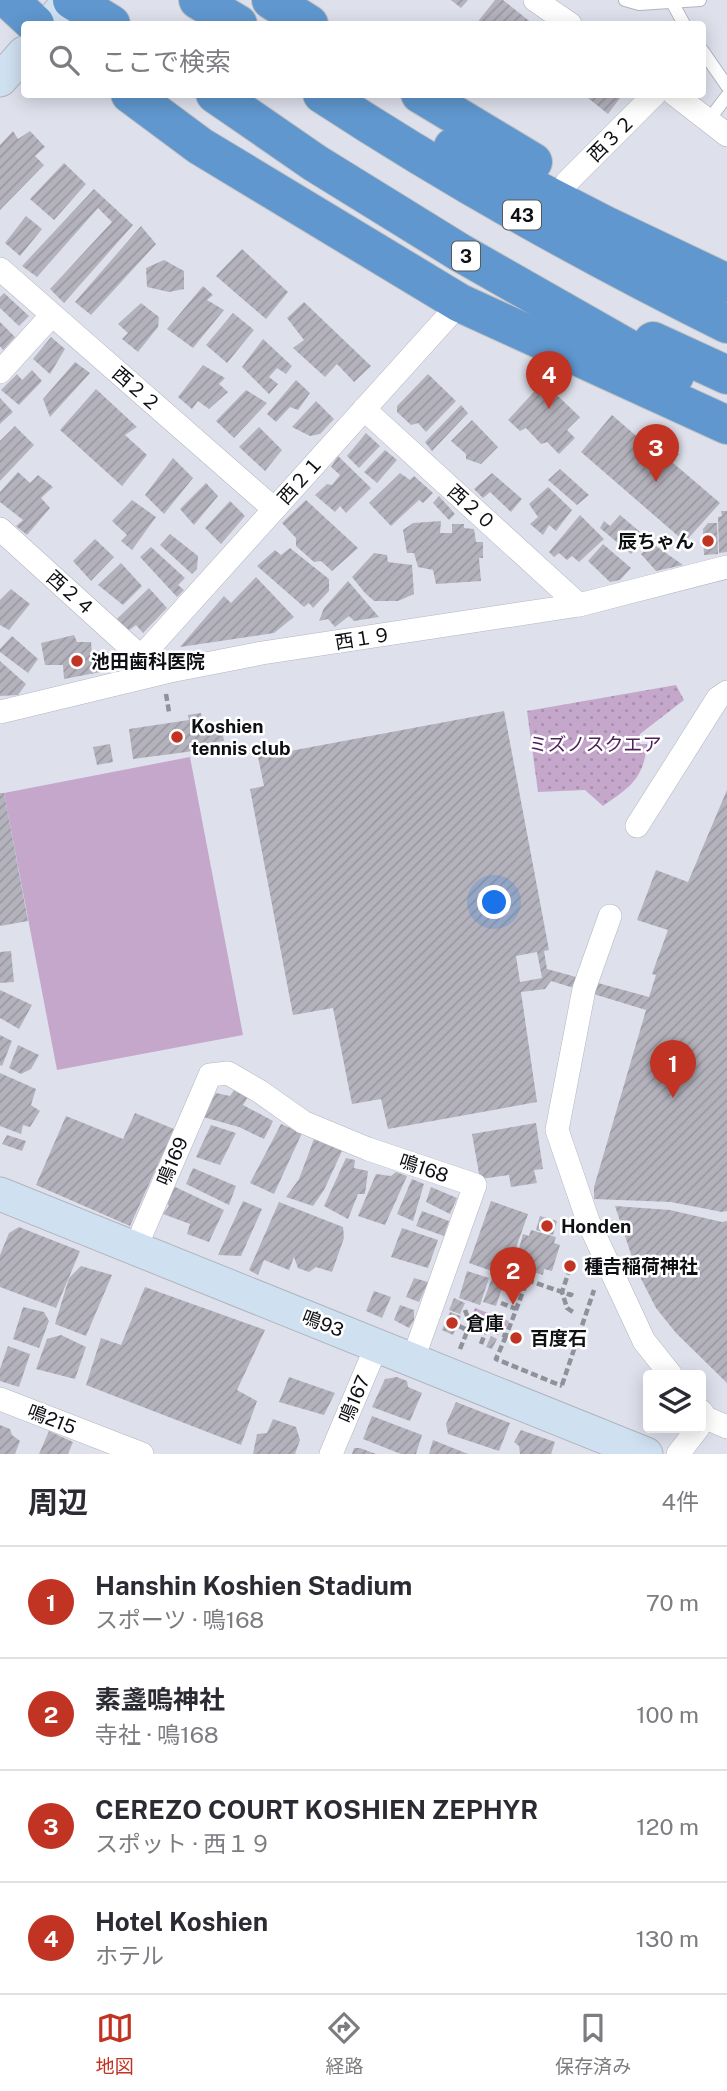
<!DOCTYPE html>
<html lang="ja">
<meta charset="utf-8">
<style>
:root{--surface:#fff;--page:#f7f7f7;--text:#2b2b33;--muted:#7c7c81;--line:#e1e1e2;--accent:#c13424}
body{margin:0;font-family:"Public Sans","Noto Sans JP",sans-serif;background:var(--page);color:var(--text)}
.controls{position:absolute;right:21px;bottom:21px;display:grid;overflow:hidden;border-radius:7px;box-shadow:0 4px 18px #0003}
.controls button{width:63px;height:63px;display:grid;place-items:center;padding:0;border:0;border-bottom:2px solid var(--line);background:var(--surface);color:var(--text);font:35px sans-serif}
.you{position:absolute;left:495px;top:903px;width:24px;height:24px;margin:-18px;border:5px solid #fff;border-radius:50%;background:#1a73e8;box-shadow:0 0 0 10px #1a73e833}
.badge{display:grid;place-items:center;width:46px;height:46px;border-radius:50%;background:var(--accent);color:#fff;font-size:23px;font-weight:700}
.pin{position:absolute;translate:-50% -58px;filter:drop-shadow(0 2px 4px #0008)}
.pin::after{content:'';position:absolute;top:37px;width:24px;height:21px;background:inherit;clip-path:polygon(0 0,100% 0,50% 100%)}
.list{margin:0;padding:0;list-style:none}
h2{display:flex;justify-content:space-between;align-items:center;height:91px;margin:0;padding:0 28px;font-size:30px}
h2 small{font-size:23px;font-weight:400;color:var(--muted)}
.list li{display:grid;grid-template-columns:46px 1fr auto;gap:21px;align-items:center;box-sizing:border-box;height:112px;padding:0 28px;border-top:2px solid var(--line)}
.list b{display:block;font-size:26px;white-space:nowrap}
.list p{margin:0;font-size:23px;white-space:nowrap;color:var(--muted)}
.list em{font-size:23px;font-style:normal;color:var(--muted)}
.icon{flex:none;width:38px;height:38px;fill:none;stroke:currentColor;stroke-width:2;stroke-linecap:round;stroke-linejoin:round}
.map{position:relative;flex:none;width:727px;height:1454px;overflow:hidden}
.search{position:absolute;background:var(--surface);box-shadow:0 4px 18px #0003;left:21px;right:21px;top:21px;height:77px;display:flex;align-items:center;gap:18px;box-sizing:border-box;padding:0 24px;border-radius:7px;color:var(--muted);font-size:26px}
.sheet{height:539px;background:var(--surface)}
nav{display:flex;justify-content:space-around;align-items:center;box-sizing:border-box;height:98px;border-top:2px solid var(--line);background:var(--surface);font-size:19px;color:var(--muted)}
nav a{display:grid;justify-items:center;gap:4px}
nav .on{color:var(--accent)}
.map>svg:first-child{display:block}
</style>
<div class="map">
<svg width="727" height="1454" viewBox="0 0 727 1454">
<defs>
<pattern id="park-dots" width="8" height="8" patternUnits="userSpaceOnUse" patternTransform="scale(1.75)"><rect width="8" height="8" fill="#c5a7cc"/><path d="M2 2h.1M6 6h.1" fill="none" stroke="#a88fae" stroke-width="1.8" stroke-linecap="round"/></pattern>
<pattern id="garden-furrows" width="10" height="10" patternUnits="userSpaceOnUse" patternTransform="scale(1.75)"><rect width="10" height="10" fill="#c5a7cc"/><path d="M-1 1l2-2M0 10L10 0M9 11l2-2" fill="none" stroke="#a88fae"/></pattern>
<pattern id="building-hatch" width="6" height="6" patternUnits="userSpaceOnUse" patternTransform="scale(1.75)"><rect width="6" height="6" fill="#b4b2bc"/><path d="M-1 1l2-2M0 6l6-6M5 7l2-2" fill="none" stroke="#9a98a1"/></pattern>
</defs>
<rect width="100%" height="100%" fill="#dee1ec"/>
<path fill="url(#park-dots)" d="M676,685L684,700L640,734V744H647C644,779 629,788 603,806L585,790L538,792L527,711Z"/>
<path fill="url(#garden-furrows)" d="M475,1308L509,1321L505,1331L471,1318Z"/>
<path fill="#c5a7cc" d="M190,757L243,1035L57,1070L4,793Z"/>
<g fill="url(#building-hatch)" fill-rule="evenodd">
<path d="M451,0H468L461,8Z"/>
<path d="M495,0H503L533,24H476Z"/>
<path d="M583,94H623L608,114Z"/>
<path d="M13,131L18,139L30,131L45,147L35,156L44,165L0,210V145Z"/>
<path d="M64,163L86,184L54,220L30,199Z"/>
<path d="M94,189L133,225L64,303L50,289L112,222L98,208L37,277L22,266Z"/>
<path d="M26,216L42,229L20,256L5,243Z"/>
<path d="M141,226L156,244L91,315L75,302Z"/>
<path d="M242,249L288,292L266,319L216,276Z"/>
<path d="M164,260L184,271V289L169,292L147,287L146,268Z"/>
<path d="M203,286L213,295L207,300L224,310L193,348L167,329Z"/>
<path d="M4,293L29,316L19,326L0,308V297Z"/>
<path d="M304,302L371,366L354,382L337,364L325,377L293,348L304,340L287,318Z"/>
<path d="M141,303L159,317L158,327L138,352L122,339L128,333L118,324Z"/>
<path d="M233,313L254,330L227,363L206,345Z"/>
<path d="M0,322L15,337L3,350L0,346Z"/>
<path d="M51,337L65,349L50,374L33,359Z"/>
<path d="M263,339L292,366L286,374L277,368L269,377L278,384L269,394L242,367Z"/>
<path d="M75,362L90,373L50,417L43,399Z"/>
<path d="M203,365L225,378L219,384L228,392L209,409L198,401L192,409L178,397Z"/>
<path d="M32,370L42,381L19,405L1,390L17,374L22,380Z"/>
<path d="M428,374L456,401L426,432L418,423L411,425L397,412V406Z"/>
<path d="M296,380L310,393L298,410L290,407L276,422L267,414Z"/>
<path d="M543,382L580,417L567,430L575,438L559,454L547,442L541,444L526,428L520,431L508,420Z"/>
<path d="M96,389L137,427L125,435L147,455L122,486L60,430Z"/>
<path d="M246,390L267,403L234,438L216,421Z"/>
<path d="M0,398L13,412L0,424Z"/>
<path d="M316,401L334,419L320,434L310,436L292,427Z"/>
<path d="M461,405L468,413L432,451L425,442Z"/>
<path d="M612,415L655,452L664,441L679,454L672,462L720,503L685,542L581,452Z"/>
<path d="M472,420L498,447L481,464L466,459V454L451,441Z"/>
<path d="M15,426L34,445L0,481V441Z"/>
<path d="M259,427L282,450L265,471L239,447Z"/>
<path d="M366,433L380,446L359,468L347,456Z"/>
<path d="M385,450L397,460L377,483L364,472Z"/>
<path d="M338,456L371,488L346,513L340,506L335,512L315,495L327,484L332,485L340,475L331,467Z"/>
<path d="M173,458L193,478L164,514L145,495Z"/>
<path d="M560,469L589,495L577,505L548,480Z"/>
<path d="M18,472L30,483L38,475L53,487L41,498L50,508L27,535L16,526L23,520L0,502V492Z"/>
<path d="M400,473L410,480L414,476L433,493L423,503L419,500L391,526L369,503Z"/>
<path d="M492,473L522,499L511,512L490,492L483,498L474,489Z"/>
<path d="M206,483L218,496L194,525L180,509Z"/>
<path d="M548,487L572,510L556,531L549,525L543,535L530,524L538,517L529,504Z"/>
<path d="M439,496L455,514L449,520L433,503Z"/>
<path d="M132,500L156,517L132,550L121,541L127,535L112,521Z"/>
<path d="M306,500L358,548L332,571L321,561L314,562L296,546V538L282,523Z"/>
<path d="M230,501L245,516L221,544L205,528Z"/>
<path d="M721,511H727V552L719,553L718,517L722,516Z"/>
<path d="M580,515L604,539L579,562L572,556L567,560L559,553L554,557L549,552Z"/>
<path d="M620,515L646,537L631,554L600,528L604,521L610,526Z"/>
<path d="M441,521L440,533H452V524H464V528L474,529L476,542H483V558H479L481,581L436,584L433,570L418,567L414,553H407L403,530L413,523Z"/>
<path d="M708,523H717L718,554L704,555L703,529Z"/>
<path d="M170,534L198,556L197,569L192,574L160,545Z"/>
<path d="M95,539L114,557L91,581L73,561Z"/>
<path d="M603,544L631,568L620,580L610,582L588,561Z"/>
<path d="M653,544L683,565L656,571L641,554Z"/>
<path d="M151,547L185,578L178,585L184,590L177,597L140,557Z"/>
<path d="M290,548L329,579V591L313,608L309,603L304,607L257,566L275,550L281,555Z"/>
<path d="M374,553L387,555L388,562L412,565L414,594L398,601H374L365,593L352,577Z"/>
<path d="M121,563L142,586L123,605L98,585Z"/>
<path d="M256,577L294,617L274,633L180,647L224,596L231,603Z"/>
<path d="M348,581L379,617L354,621L349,616L335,627L328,619L319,621L324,608Z"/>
<path d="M149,588L167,608L143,633L136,625L128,631L117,619Z"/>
<path d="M11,589L30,604L9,630L0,625V600Z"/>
<path d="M74,635L77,642H91L92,653L110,656L111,670L64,679L63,665H45L41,643Z"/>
<path d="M12,636L38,659L28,673L0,652V649Z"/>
<path d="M0,661L26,684L18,695L0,696Z"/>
<path d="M504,711L549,950L544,951L547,969L649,997L656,975L652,974L668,930L637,920L656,870L688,882L727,790V1211L722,1212L671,1202L594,1199V1187L646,1010L551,981L545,989L521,992L537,1102L388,1129L381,1099L352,1104L333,1008L293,1015L250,789L264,786L258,757ZM537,952L542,978L520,982L516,956Z"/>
<path d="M201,713L205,733L222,730L224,741L208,743L209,749L133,759L129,729L189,720L188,715Z"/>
<path d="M110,744L113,762L97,765L93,747Z"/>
<path d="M0,793H4L28,921L0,926Z"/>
<path d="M11,951L14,982L0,983V952Z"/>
<path d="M0,990L32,1005L19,1029L0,1018Z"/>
<path d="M0,1035L12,1041L2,1066L0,1065Z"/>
<path d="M18,1045L39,1055L31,1069L21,1074L9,1068Z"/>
<path d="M0,1073L36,1089L31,1105L40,1111L30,1127L23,1125L21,1134L0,1126Z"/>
<path d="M234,1090L248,1097L243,1105L273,1121L264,1139L239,1127L203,1117L216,1093L230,1096Z"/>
<path d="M135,1113L174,1129L130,1226L36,1185L66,1116L123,1139Z"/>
<path d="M536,1123L543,1169L534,1170L537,1183L511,1187L509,1175L480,1179L472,1134Z"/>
<path d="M281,1124L302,1133L274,1194L250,1183Z"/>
<path d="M211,1125L236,1133L220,1165L196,1157Z"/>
<path d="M7,1135L26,1141L22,1151L2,1144Z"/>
<path d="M314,1139L342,1151L324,1190L313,1206L286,1197L299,1179Z"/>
<path d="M346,1158L355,1160L354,1168L368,1171L365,1194H358L348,1219L324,1206Z"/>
<path d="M193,1168L236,1186L229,1205L186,1184Z"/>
<path d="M396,1172L407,1176L385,1225L358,1216L376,1174L391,1176Z"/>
<path d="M412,1179L424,1184L413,1221L397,1214Z"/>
<path d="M171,1185L224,1210L209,1242L187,1234L190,1224L163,1214L169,1206L164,1199Z"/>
<path d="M431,1187L457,1198L450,1214L426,1202Z"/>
<path d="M243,1201L262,1209L241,1256L218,1255Z"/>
<path d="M491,1201L528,1214L506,1276L469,1263Z"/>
<path d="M279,1202L343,1227L344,1238L332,1272L316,1267L309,1272L298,1268L294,1257L289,1270L264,1260L258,1275L249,1270Z"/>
<path d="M615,1206L670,1210L722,1222L727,1221V1383L676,1333L656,1308L636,1269Z"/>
<path d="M422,1211L449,1221L444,1236L416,1226Z"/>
<path d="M540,1216L557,1221L553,1235L536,1230Z"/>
<path d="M19,1227L80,1251L56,1308L0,1287V1255L9,1233Z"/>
<path d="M402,1228L438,1240L428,1268L391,1257Z"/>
<path d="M531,1230L556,1237L554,1243L560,1245L552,1271L544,1269L543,1275L523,1269L525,1263L516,1260L523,1234L529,1236Z"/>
<path d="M81,1266L112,1275L86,1336L55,1324L69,1278Z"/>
<path d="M467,1271L489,1278L480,1305L459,1298Z"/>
<path d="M414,1278L428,1282L419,1302L406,1297Z"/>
<path d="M492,1278L504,1282L496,1306L483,1302Z"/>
<path d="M145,1287L265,1330L237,1390L257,1401L241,1445L86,1385L101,1338L121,1345Z"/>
<path d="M374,1291L391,1297L382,1318L366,1311Z"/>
<path d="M454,1298L465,1303L460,1314L449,1310Z"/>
<path d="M400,1305L414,1310V1320L409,1328L394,1320Z"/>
<path d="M23,1307L44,1312L49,1321L39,1348L13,1339Z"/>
<path d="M450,1312L461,1316L453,1335L442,1330Z"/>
<path d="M61,1335L86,1347L75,1379L36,1369L47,1339Z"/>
<path d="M491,1336L497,1339L492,1349L486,1347Z"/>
<path d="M8,1346L30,1354L19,1387L0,1381V1369Z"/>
<path d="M289,1377L335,1393L324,1415L279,1402Z"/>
<path d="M397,1377L407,1381L408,1387L422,1393L410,1421L372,1407L385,1379Z"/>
<path d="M456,1402L510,1423L499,1451L448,1434L446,1424Z"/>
<path d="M372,1416L422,1435L416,1454H401L363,1439Z"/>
<path d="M273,1419L296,1427L300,1440L295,1454H253L257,1434L267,1433Z"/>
<path d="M0,1425L10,1429L12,1435L20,1441L15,1454H0Z"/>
<path d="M521,1430L555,1442L551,1454H520L519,1446L514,1442Z"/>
<path d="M49,1431L73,1442L68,1454H39Z"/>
<path d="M433,1440L468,1454H429Z"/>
<path d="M354,1448H360L376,1454H352Z"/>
</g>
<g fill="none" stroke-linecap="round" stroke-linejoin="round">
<defs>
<g id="lane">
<path d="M625,0L639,4L700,0"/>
<path d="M673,4L684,24"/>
<path d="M702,50L727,86"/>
<path d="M708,121L727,96"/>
</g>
<g id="street">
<path d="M535,0L570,24"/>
<path d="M674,94L727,135"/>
<path d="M567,182L655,94"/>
<path d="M0,269L274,509"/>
<path d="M0,372L52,315"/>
<path d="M364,409L579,605"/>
<path d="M0,529L141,657"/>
<path d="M141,657L460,303"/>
<path d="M0,712L170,671L262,653L579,605L727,567"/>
<path d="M637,826L718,698L727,692"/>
<path d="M610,916L584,989L557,1130L588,1221L644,1341L671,1375"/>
<path d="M135,1249L210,1075L228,1073L259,1091L303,1122L368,1149L475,1185L418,1345L410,1358"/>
<path d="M0,1399L142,1454"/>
<path d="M701,1411L706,1418L727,1427"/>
<path d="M331,1454L377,1345"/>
<path d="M678,1454L698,1428"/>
</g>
<g id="secondary">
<path d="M50,24L69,0"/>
<path d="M0,80L24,53"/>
<path d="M0,1194L646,1454"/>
</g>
<g id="highway">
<path d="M9,0L35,24"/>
<path d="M72,0L111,24"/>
<path d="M198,0L238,24"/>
<path d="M271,0L309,24"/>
<path d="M130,94L200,146L460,303L727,425"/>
<path d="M215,94L315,163L459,252L675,375"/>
<path d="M322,94C452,179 588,255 727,324"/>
<path d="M420,94L533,162"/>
<path d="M453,147L605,225L727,283"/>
<path d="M653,341L727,375"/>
</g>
</defs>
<use href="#lane" stroke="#b1b5bf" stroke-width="14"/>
<use href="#street" stroke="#b1b5bf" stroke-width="24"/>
<use href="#secondary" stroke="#b1b5bf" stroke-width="35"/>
<use href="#highway" stroke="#c1c1c2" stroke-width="40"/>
<g stroke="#90929a" stroke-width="4.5" stroke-dasharray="7 3.5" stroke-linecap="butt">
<path d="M166,694L169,712"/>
<path d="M570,1268L562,1292L567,1308L573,1312"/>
<path d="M527,1280L571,1295L573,1290"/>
<path d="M501,1303L516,1309"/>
<path d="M465,1310L470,1324"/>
<path d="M459,1326L467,1330"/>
<path d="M506,1336L496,1359L562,1386"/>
<path d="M481,1344L487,1328"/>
<path d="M460,1349L471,1322L506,1336L530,1273"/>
<path d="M562,1385L594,1290"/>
</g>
<use href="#lane" stroke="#fff" stroke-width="12"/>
<use href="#street" stroke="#fff" stroke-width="23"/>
<use href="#secondary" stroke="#cfe0f0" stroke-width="33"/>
<use href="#highway" stroke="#5f97ce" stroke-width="38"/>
</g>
<g fill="#c13424" stroke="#fff" stroke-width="2.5">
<circle cx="708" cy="541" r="7"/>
<circle cx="77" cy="661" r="7"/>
<circle cx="177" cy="737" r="7"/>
<circle cx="547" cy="1226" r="7"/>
<circle cx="570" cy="1266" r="7"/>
<circle cx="452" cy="1323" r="7"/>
<circle cx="516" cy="1338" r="7"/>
</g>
<g text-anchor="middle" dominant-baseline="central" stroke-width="5" stroke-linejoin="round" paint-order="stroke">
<g fill="#fff" stroke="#57585a" stroke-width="2">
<rect x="503" y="200.5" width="38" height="29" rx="5"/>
<rect x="452" y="241.5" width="28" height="29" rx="5"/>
</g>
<g font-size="18" font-weight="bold" fill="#0f1014">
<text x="522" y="215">43</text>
<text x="466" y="256">3</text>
</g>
<g font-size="19" fill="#0f1014" stroke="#fff">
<text transform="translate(611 138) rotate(-45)">西３２</text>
<text transform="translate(137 389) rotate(41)">西２２</text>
<text transform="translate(300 480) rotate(-48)">西２１</text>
<text transform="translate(472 507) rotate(42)">西２０</text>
<text transform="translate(71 593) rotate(42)">西２４</text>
<text transform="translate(363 638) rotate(-9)">西１９</text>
<text transform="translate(172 1161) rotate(-67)">鳴169</text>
<text transform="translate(424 1168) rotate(19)">鳴168</text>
<text transform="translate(323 1323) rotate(21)">鳴93</text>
<text transform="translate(354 1399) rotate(-67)">鳴167</text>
<text transform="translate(52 1419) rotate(21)">鳴215</text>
</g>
<g font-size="19" font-weight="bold" fill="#0f1014" stroke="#fff" text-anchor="start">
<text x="694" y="541" text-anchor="end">辰ちゃん</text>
<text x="91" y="661">池田歯科医院</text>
<text x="191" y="726">Koshien<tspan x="191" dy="22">tennis club</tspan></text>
<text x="561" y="1226">Honden</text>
<text x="584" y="1266">種𠮷稲荷神社</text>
<text x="466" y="1323">倉庫</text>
<text x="530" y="1338">百度石</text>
</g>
<g font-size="19" fill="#501f5b" stroke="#fff">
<text x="595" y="744">ミズノスクエア</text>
</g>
</g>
</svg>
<div class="controls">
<button><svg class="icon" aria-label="layers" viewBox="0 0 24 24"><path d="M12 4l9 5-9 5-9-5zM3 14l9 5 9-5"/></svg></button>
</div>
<div class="you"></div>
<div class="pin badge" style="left:673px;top:1098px">1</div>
<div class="pin badge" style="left:513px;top:1305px">2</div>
<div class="pin badge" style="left:656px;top:482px">3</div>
<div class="pin badge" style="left:549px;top:409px">4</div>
<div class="search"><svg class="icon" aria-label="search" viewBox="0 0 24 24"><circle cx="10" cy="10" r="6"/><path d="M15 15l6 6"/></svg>ここで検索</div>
</div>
<section class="sheet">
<h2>周辺<small>4件</small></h2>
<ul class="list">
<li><span class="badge">1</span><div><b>Hanshin Koshien Stadium</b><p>スポーツ · 鳴168</p></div><em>70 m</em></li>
<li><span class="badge">2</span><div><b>素盞嗚神社</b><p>寺社 · 鳴168</p></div><em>100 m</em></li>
<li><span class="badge">3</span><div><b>CEREZO COURT KOSHIEN ZEPHYR</b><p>スポット · 西１９</p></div><em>120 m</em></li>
<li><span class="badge">4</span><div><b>Hotel Koshien</b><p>ホテル</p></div><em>130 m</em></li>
</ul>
</section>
<nav>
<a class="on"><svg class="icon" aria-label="map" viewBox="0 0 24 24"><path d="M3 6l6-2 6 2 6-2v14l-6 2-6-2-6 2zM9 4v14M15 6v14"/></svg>地図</a>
<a><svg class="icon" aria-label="directions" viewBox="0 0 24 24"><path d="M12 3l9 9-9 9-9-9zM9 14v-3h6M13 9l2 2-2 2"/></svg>経路</a>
<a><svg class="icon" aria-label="saved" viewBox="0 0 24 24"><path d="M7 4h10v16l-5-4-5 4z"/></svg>保存済み</a>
</nav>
